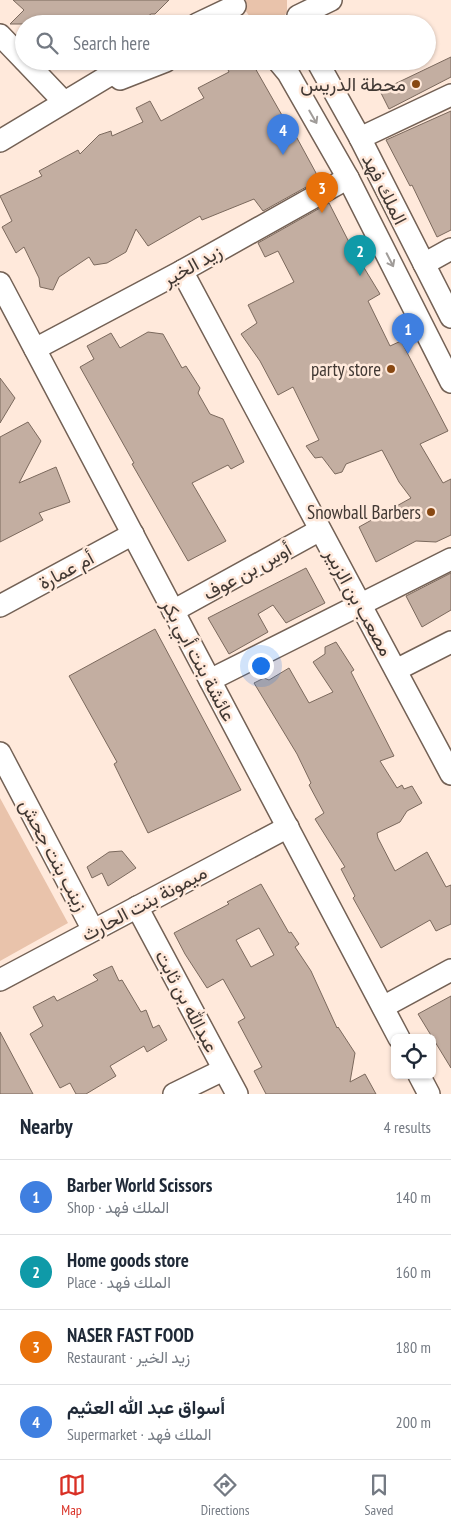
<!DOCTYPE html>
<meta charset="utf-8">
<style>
:root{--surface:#fff;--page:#f2f2f3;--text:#1f2937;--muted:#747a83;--line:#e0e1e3;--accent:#d93025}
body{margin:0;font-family:"PT Sans Narrow",Vazirmatn,sans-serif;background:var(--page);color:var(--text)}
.controls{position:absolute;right:15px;bottom:15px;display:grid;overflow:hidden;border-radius:8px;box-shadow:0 1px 4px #0004}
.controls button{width:45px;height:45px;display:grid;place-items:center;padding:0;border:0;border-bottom:1px solid var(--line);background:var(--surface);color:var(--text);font:25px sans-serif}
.you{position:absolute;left:260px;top:665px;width:18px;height:18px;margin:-12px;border:4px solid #fff;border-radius:50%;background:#1a73e8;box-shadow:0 0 0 8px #1a73e833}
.badge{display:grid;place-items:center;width:32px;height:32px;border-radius:50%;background:var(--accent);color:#fff;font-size:16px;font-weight:700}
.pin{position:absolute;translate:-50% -41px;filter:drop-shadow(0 1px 2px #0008)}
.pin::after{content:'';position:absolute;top:26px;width:18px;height:15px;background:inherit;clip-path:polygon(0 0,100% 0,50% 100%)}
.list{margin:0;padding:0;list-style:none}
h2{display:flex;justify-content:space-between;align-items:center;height:65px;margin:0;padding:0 20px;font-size:21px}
h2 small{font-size:16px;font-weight:400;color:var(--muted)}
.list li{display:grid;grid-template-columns:32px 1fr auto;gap:15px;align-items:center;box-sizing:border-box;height:75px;padding:0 20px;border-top:1px solid var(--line)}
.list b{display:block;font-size:19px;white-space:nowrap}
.list p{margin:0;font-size:16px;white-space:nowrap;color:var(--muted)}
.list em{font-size:16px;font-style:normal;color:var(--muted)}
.icon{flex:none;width:28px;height:28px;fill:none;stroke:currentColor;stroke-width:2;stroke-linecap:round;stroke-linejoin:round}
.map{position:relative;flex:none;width:451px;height:1094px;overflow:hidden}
.search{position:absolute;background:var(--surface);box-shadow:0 1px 4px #0004;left:15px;right:15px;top:15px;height:55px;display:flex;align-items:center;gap:12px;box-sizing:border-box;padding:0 18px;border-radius:28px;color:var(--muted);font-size:19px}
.sheet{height:365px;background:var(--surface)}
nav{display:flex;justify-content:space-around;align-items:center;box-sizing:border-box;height:70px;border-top:1px solid var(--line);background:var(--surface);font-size:14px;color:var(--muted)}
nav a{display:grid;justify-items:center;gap:2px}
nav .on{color:var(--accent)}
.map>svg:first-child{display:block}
</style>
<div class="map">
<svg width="451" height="1094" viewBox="0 0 451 1094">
<rect width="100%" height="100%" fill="#ffe9db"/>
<g fill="#e9c3ab">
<path d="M246,0H287V12L278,24H255L245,10Z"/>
<path d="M0,798L68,923L0,961Z"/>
</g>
<g fill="#c3aea1" stroke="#7b695d" fill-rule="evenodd">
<path d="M13,0H169L155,14H151L141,21L135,18L127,24H10L24,10Z"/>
<path d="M451,57V77L389,109L380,91Z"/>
<path d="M224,61H251L283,117L285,116L316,173L317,181L263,211L254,199L202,220L200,216L148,246L136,229L126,252L107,263L94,265L89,257L59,277L53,290L40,287L39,278L24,247L16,253L2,227L12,221L0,196L42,176L39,171L78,150L80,154L99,135L111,131L112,136L143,122L136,108L150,101L161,121L204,98L198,88L229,72Z"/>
<path d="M451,111V230L437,237L412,185L410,186L386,140Z"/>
<path d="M329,203L352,248L380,294L368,301L390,346L401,341L448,431L420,444L443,483L451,479V535L436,542L416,541L376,562L359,527L411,498L399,482L382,450L346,464L342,472L335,474L322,457L315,458L306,446L319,440L293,387L278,395L260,361L241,334L257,323L248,305L294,282L278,251L265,257L258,243Z"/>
<path d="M148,332L163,334L182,368L186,366L200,388L198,393L210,414L223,419L244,462L231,469L228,465L192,483L226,541L188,561L132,464L134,463L80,367L94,359L87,346L111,333L120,348Z"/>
<path d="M0,378L15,398L0,423Z"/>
<path d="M28,422L41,441L19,483L56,467L70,502L39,513L43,520L0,542V437Z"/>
<path d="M306,568L325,603L286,623L273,605L258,614L268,632L229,654L208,618Z"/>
<path d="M451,573V610L422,627L406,596Z"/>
<path d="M155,629L241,790L148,833L114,764L117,762L69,676Z"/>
<path d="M336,642L354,670L351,672L394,756L380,761L397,788L402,785L404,789L412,786L422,803L407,811L400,822L377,833L378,838L395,871L427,852L446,887L451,885V924L436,931L430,920L381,948L353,898L355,896L341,869L345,867L315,819L324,813L309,785L311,783L297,754L254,683L264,678L269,680L289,668L309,703L333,692L313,662L325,654V647Z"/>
<path d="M122,851L136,868L108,886L102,873L92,878L87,867L109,852Z"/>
<path d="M261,884L289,933L291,932L299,944L295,947L311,971L337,1028L338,1027L355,1053L350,1082L365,1074L376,1094H266L254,1071L262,1067L238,1022L245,1018L223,979L207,988L185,954L174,933L229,904L227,902ZM259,928L274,955L251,967L236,940Z"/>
<path d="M112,966L119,981L122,980L141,1012L146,1010L153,1028L159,1025L167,1040L147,1052L144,1046L110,1066L116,1076L86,1094H76L70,1083L60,1088L30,1034L43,1026L33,1007L54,996L57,1001L98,980L93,975Z"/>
<path d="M451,996V1068L418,1014Z"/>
<path d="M0,1032L33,1094H0Z"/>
</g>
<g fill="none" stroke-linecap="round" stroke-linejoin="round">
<defs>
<g id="minor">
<path d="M298,16L331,0"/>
<path d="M197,24L235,6"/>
<path d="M0,35L24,60"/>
<path d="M25,61L64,102"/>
<path d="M278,61L288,73L348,178L451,382"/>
<path d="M317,61L360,138L451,317"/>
<path d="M120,79L166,61"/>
<path d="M360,138L451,95"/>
<path d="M0,141L133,61"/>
<path d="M424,264L451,249"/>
<path d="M182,271L451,774"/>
<path d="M0,283L399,1038"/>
<path d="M35,349L182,271L348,178"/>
<path d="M0,606L133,534"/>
<path d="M173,611L320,530"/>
<path d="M396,670L451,642"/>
<path d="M210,680L451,559"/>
<path d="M0,753L93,930"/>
<path d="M137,907L237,1094"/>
<path d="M0,980L288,827"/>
<path d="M383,1007L451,970"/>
<path d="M419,1075L429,1094"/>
<path d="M174,1094L223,1070"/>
</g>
</defs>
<use href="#minor" stroke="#736155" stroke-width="24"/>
<use href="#minor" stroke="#fff" stroke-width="21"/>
</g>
<defs><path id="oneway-shaft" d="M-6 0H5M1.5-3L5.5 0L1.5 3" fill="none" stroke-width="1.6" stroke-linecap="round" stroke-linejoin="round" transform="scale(1.25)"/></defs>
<g stroke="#a09c99">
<use href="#oneway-shaft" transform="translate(313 117) rotate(60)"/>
<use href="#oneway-shaft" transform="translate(390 260) rotate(63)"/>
</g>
<g fill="#884812" stroke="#ffe9db" stroke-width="2">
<circle cx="416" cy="84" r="5"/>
<circle cx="391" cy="369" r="5"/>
<circle cx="431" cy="512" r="5"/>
</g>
<g text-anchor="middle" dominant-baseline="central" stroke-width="5" stroke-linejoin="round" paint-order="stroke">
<g font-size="19" fill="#413833" stroke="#ffe9db" text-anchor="end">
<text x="406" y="84">محطة الدريس</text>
<text x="381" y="369">party store</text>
<text x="421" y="512">Snowball Barbers</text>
</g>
<g font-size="19" fill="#413833" stroke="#ffe9db">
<text transform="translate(385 189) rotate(63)">الملك فهد</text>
<text transform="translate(192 265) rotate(-29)">زيد الخير</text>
<text transform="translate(66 570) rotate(-28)">أم عمارة</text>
<text transform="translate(247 571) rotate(-29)">أوس بن عوف</text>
<text transform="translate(359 602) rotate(61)">مصعب بن الزبير</text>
<text transform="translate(199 660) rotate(62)">عائشة بنت أبي بكر</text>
<text transform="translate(54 855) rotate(62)">زينب بنت جحش</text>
<text transform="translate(144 903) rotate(-28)">ميمونة بنت الحارث</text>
<text transform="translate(187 1001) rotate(62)">عبدالله بن ثابت</text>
</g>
</g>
</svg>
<div class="controls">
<button><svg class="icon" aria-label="locate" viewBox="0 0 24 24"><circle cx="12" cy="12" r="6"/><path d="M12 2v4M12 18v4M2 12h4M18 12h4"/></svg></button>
</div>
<div class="you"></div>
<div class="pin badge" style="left:408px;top:354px;background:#3f7fe0">1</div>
<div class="pin badge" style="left:360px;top:276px;background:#0f9aa8">2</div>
<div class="pin badge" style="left:322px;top:213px;background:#e8710a">3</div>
<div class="pin badge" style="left:283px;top:155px;background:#3f7fe0">4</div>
<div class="search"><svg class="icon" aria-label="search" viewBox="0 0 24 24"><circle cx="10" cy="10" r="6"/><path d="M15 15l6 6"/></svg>Search here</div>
</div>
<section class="sheet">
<h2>Nearby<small>4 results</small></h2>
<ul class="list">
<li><span class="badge" style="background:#3f7fe0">1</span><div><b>Barber World Scissors</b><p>Shop · الملك فهد</p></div><em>140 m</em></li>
<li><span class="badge" style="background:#0f9aa8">2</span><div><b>Home goods store</b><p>Place · الملك فهد</p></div><em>160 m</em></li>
<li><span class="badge" style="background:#e8710a">3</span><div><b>NASER FAST FOOD</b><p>Restaurant · زيد الخير</p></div><em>180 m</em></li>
<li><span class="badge" style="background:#3f7fe0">4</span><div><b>أسواق عبد الله العثيم</b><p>Supermarket · الملك فهد</p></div><em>200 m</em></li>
</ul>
</section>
<nav>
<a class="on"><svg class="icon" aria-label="map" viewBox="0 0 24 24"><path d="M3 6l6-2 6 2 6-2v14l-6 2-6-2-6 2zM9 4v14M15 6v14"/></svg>Map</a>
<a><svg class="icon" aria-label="directions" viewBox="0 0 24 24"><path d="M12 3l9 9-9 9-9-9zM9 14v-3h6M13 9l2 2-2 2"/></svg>Directions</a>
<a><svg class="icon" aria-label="saved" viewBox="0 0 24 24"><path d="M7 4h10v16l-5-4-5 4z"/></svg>Saved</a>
</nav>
